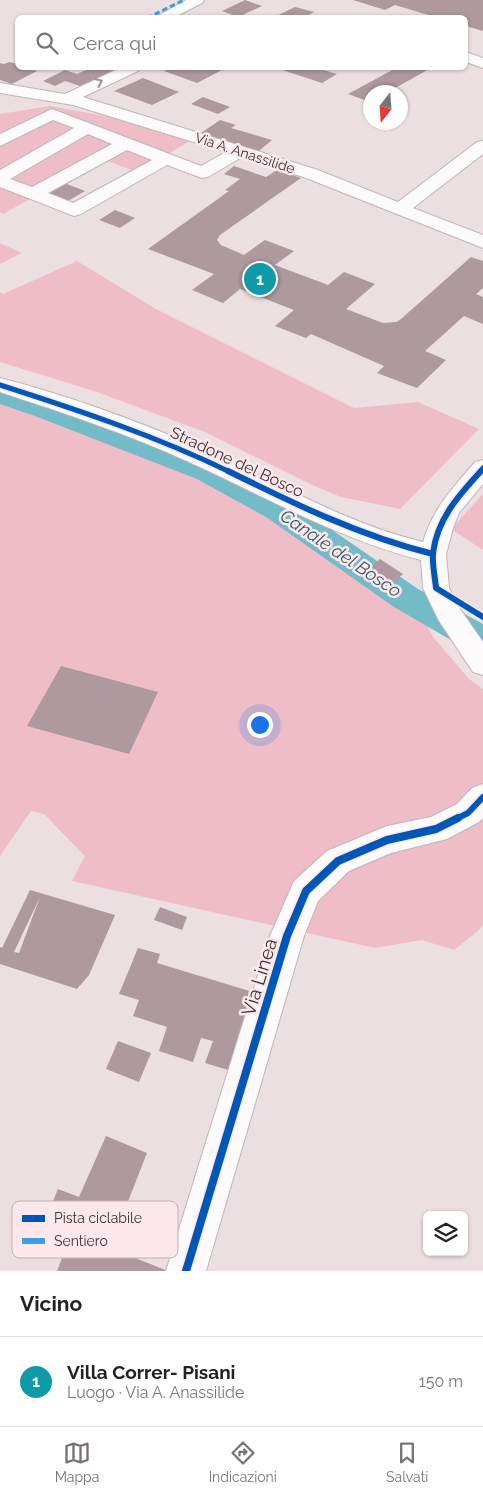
<!DOCTYPE html>
<html lang="it">
<meta charset="utf-8">
<style>
:root{--surface:#fff;--page:#f2f2f2;--text:#222;--muted:#767676;--line:#e0e0e0;--accent:#7a6f71}
body{margin:0;font-family:Raleway,sans-serif;background:var(--page);color:var(--text)}
.controls{position:absolute;right:15px;bottom:15px;display:grid;overflow:hidden;border-radius:8px;box-shadow:0 1px 4px #0004}
.controls button{width:45px;height:45px;display:grid;place-items:center;padding:0;border:0;border-bottom:1px solid var(--line);background:var(--surface);color:var(--text);font:25px sans-serif}
.compass{position:absolute;left:363px;top:85px;width:45px;height:45px;border-radius:50%;background:var(--surface);box-shadow:0 1px 4px #0004;rotate:197deg}
.you{position:absolute;left:259px;top:724px;width:18px;height:18px;margin:-12px;border:4px solid #fff;border-radius:50%;background:#1a73e8;box-shadow:0 0 0 8px #1a73e833}
.badge{display:grid;place-items:center;width:32px;height:32px;border-radius:50%;background:var(--accent);color:#fff;font-size:16px;font-weight:700}
.pin{position:absolute;translate:-50% -50%;border:2px solid #fff;box-shadow:0 1px 5px #0006}
.list{margin:0;padding:0;list-style:none}
h2{display:flex;justify-content:space-between;align-items:center;height:65px;margin:0;padding:0 20px;font-size:21px}
h2 small{font-size:16px;font-weight:400;color:var(--muted)}
.list li{display:grid;grid-template-columns:32px 1fr auto;gap:15px;align-items:center;box-sizing:border-box;height:90px;padding:0 20px;border-top:1px solid var(--line)}
.list b{display:block;font-size:19px;white-space:nowrap}
.list p{margin:0;font-size:16px;white-space:nowrap;color:var(--muted)}
.list em{font-size:16px;font-style:normal;color:var(--muted)}
.icon{flex:none;width:28px;height:28px;fill:none;stroke:currentColor;stroke-width:2;stroke-linecap:round;stroke-linejoin:round}
.map{position:relative;flex:none;width:483px;height:1271px;overflow:hidden}
.search{position:absolute;background:var(--surface);box-shadow:0 1px 4px #0004;left:15px;right:15px;top:15px;height:55px;display:flex;align-items:center;gap:12px;box-sizing:border-box;padding:0 18px;border-radius:8px;color:var(--muted);font-size:19px}
.sheet{height:155px;background:var(--surface)}
nav{display:flex;justify-content:space-around;align-items:center;box-sizing:border-box;height:70px;border-top:1px solid var(--line);background:var(--surface);font-size:14px;color:var(--muted)}
nav a{display:grid;justify-items:center;gap:2px}
nav .on{color:var(--accent)}
.map>svg:first-child{display:block}
</style>
<div class="map">
<svg width="483" height="1271" viewBox="0 0 483 1271">
<rect width="100%" height="100%" fill="#ecdfe2"/>
<g fill="#efbdc8">
<path d="M50,106L111,117L190,141L137,172L102,159L3,214L0,212V114Z"/>
<path d="M0,243L22,253L0,264Z"/>
<path d="M77,261L156,309L354,408L418,402L479,429L400,509L341,497L312,485L205,432L94,391L0,362V292L3,294Z"/>
<path d="M0,392L72,414L179,455L287,510L312,543L421,616L434,638L469,679L483,689V925L478,931L454,950L422,940L375,948L72,881L85,856L44,814L31,811L0,856Z"/>
<path d="M483,494V550L451,529Z"/>
</g>
<g fill="none" stroke-linecap="round" stroke-linejoin="round">
<path fill="#72bbc7" fill-rule="evenodd" d="M0,385L57,402L219,465L290,501L418,589L483,624V655L470,651L394,607L266,517L197,479L35,416L0,404Z"/>
</g>
<g fill="#ad999e" fill-rule="evenodd">
<path d="M245,0L262,6L238,17L222,11Z"/>
<path d="M353,0H483V31L466,26V18H438L395,5L385,10Z"/>
<path d="M295,7L314,12L303,18H272Z"/>
<path d="M9,62L18,64V68H27L37,71L12,84L0,80V63L4,64Z"/>
<path d="M91,68H121L80,86L65,81L55,86L43,81L65,70L77,74Z"/>
<path d="M171,68H215L222,70L197,83L164,71Z"/>
<path d="M276,68H317L337,74L322,83Z"/>
<path d="M396,68H431L388,92H370V102L348,94Z"/>
<path d="M143,78L179,92L152,105L114,91Z"/>
<path d="M203,97L230,107L218,114L191,104Z"/>
<path d="M220,120L236,125L231,128L272,140L259,151L201,133Z"/>
<path d="M234,166L266,177L277,170L301,178L220,235L217,240L221,245L244,255L265,240L294,251L275,265L328,285L344,272L375,284L346,309L383,323L396,322L401,319L471,257L483,261V288L476,294L483,297V324L464,316L425,351L446,360L417,388L377,373L384,366L311,334L306,338L275,326L294,310L240,289L223,303L192,290L214,274L148,249L229,191L225,190L240,179L224,174Z"/>
<path d="M64,183L85,191L61,205L41,197Z"/>
<path d="M115,210L135,218L120,228L99,220Z"/>
<path d="M380,559L403,574L390,585L367,570Z"/>
<path d="M61,666L158,692L129,754L27,726Z"/>
<path d="M30,890L115,915L89,975L77,989L0,964V947L2,948ZM40,897L19,953L14,952Z"/>
<path d="M160,907L187,917L182,930L154,920Z"/>
<path d="M138,948L160,954L157,963L263,995L238,1073L205,1063L213,1041L201,1038L193,1062L159,1051L167,1027L133,1016L139,1000L119,994Z"/>
<path d="M118,1041L151,1053L139,1082L106,1069Z"/>
<path d="M106,1136L147,1153L123,1214L110,1208L101,1234L48,1213L58,1189L79,1197Z"/>
<path d="M72,1233L168,1271H57Z"/>
</g>
<g fill="none" stroke-linecap="round" stroke-linejoin="round">
<defs>
<g id="minor">
<path d="M186,0H204L202,3L173,18H154Z"/>
<path d="M466,52L483,58V68L466,62Z"/>
<path d="M120,68H140L138,71L83,97L318,170L398,202L477,142L483,141V154L413,208L483,235V248L306,178L242,157L208,177L202,178L167,165L81,214L74,216L0,187V170L74,128L53,120L0,146V134L52,109L201,166L226,152L73,105L0,93V83L65,94ZM88,134L112,144L32,187L10,179ZM127,150L152,160L73,203L48,193Z"/>
<path d="M0,378C70,396 141,422 207,451C279,483 347,524 423,542C433,508 452,489 475,462L483,460V484L459,513L453,528L446,554L449,588L460,609L483,642V675L473,672L439,621L423,588L421,560C338,539 266,497 189,462C128,434 64,413 0,392Z"/>
<path d="M483,784V818L479,822L447,839L391,853L349,871L318,901L304,936L206,1271H166L270,936L294,881L327,851L387,826L431,817L457,804L472,788Z"/>
</g>
</defs>
<use href="#minor" stroke="#bfb5b7" stroke-width="2"/>
<use href="#minor" fill="#fcfafb" fill-rule="evenodd"/>
<path stroke="#3f9de2" stroke-width="3" stroke-dasharray="5.5 3" stroke-linecap="butt" d="M147,18L184,0"/>
<defs>
<g id="cycleway-far2">
<path d="M0,385C78,410 156,436 230,472"/>
<path d="M480,472L483,468"/>
</g>
<g id="cycleway-far1">
<path d="M228,471C295,504 360,536 433,554"/>
<path d="M481,471C459,495 437,519 433,553C432,564 435,577 436,588L483,617"/>
<path d="M456,819L468,813L483,797"/>
</g>
<path id="cycleway" d="M186,1271L287,936L306,891L338,861L387,840L436,829L458,818"/>
</defs>
<use href="#cycleway-far2" stroke="#fce8ec" stroke-width="8"/>
<use href="#cycleway-far1" stroke="#fce8ec" stroke-width="9"/>
<use href="#cycleway" stroke="#fce8ec" stroke-width="11"/>
<use href="#cycleway-far2" stroke="#0057b8" stroke-width="5"/>
<use href="#cycleway-far1" stroke="#0057b8" stroke-width="6"/>
<use href="#cycleway" stroke="#0057b8" stroke-width="8"/>
</g>
<defs><path id="oneway-chevron" d="M-2-3.5L2.5 0L-2 3.5" fill="none" stroke-width="1.6" stroke-linecap="round" stroke-linejoin="round" transform="scale(1.25)"/></defs>
<use stroke="#9c9698" href="#oneway-chevron" transform="translate(99 82) rotate(-24)"/>
<g text-anchor="middle" dominant-baseline="central" stroke-width="5" stroke-linejoin="round" paint-order="stroke">
<g font-size="14" fill="#3c3334" stroke="#fce8ec">
<text transform="translate(245 153) rotate(18)">Via A. Anassilide</text>
</g>
<g font-size="16" fill="#3c3334" stroke="#fce8ec">
<text transform="translate(237 462) rotate(25)">Stradone del Bosco</text>
</g>
<g font-size="18" font-style="italic" fill="#2d5c63" stroke="#fce8ec">
<text transform="translate(341 553) rotate(34)">Canale del Bosco</text>
</g>
<g font-size="19" fill="#3c3334" stroke="#fce8ec">
<text transform="translate(259 977) rotate(-73)">Via Linea</text>
</g>
</g>
<rect x="12" y="1201" width="166" height="57" rx="8" fill="#fce8ec" stroke="#c2b2b5" stroke-width="1"/>
<rect x="22" y="1215" width="23" height="7" fill="#0057b8"/>
<rect x="22" y="1238" width="23" height="6" fill="#3f9de2"/>
<g font-size="14" fill="#3c3334">
<text x="54" y="1223">Pista ciclabile</text>
<text x="54" y="1246">Sentiero</text>
</g>
</svg>
<div class="controls">
<button><svg class="icon" aria-label="layers" viewBox="0 0 24 24"><path d="M12 4l9 5-9 5-9-5zM3 14l9 5 9-5"/></svg></button>
</div>
<svg class="compass" viewBox="-18 -18 36 36"><path d="M0-13l5 13h-10z" fill="#e53935"/><path d="M0 13l5-13h-10z" fill="#767676"/></svg>
<div class="you"></div>
<div class="pin badge" style="left:260px;top:279px;background:#0f9aa8">1</div>
<div class="search"><svg class="icon" aria-label="search" viewBox="0 0 24 24"><circle cx="10" cy="10" r="6"/><path d="M15 15l6 6"/></svg>Cerca qui</div>
</div>
<section class="sheet">
<h2>Vicino<small></small></h2>
<ul class="list">
<li><span class="badge" style="background:#0f9aa8">1</span><div><b>Villa Correr- Pisani</b><p>Luogo · Via A. Anassilide</p></div><em>150 m</em></li>
</ul>
</section>
<nav>
<a class="on"><svg class="icon" aria-label="map" viewBox="0 0 24 24"><path d="M3 6l6-2 6 2 6-2v14l-6 2-6-2-6 2zM9 4v14M15 6v14"/></svg>Mappa</a>
<a><svg class="icon" aria-label="directions" viewBox="0 0 24 24"><path d="M12 3l9 9-9 9-9-9zM9 14v-3h6M13 9l2 2-2 2"/></svg>Indicazioni</a>
<a><svg class="icon" aria-label="saved" viewBox="0 0 24 24"><path d="M7 4h10v16l-5-4-5 4z"/></svg>Salvati</a>
</nav>
